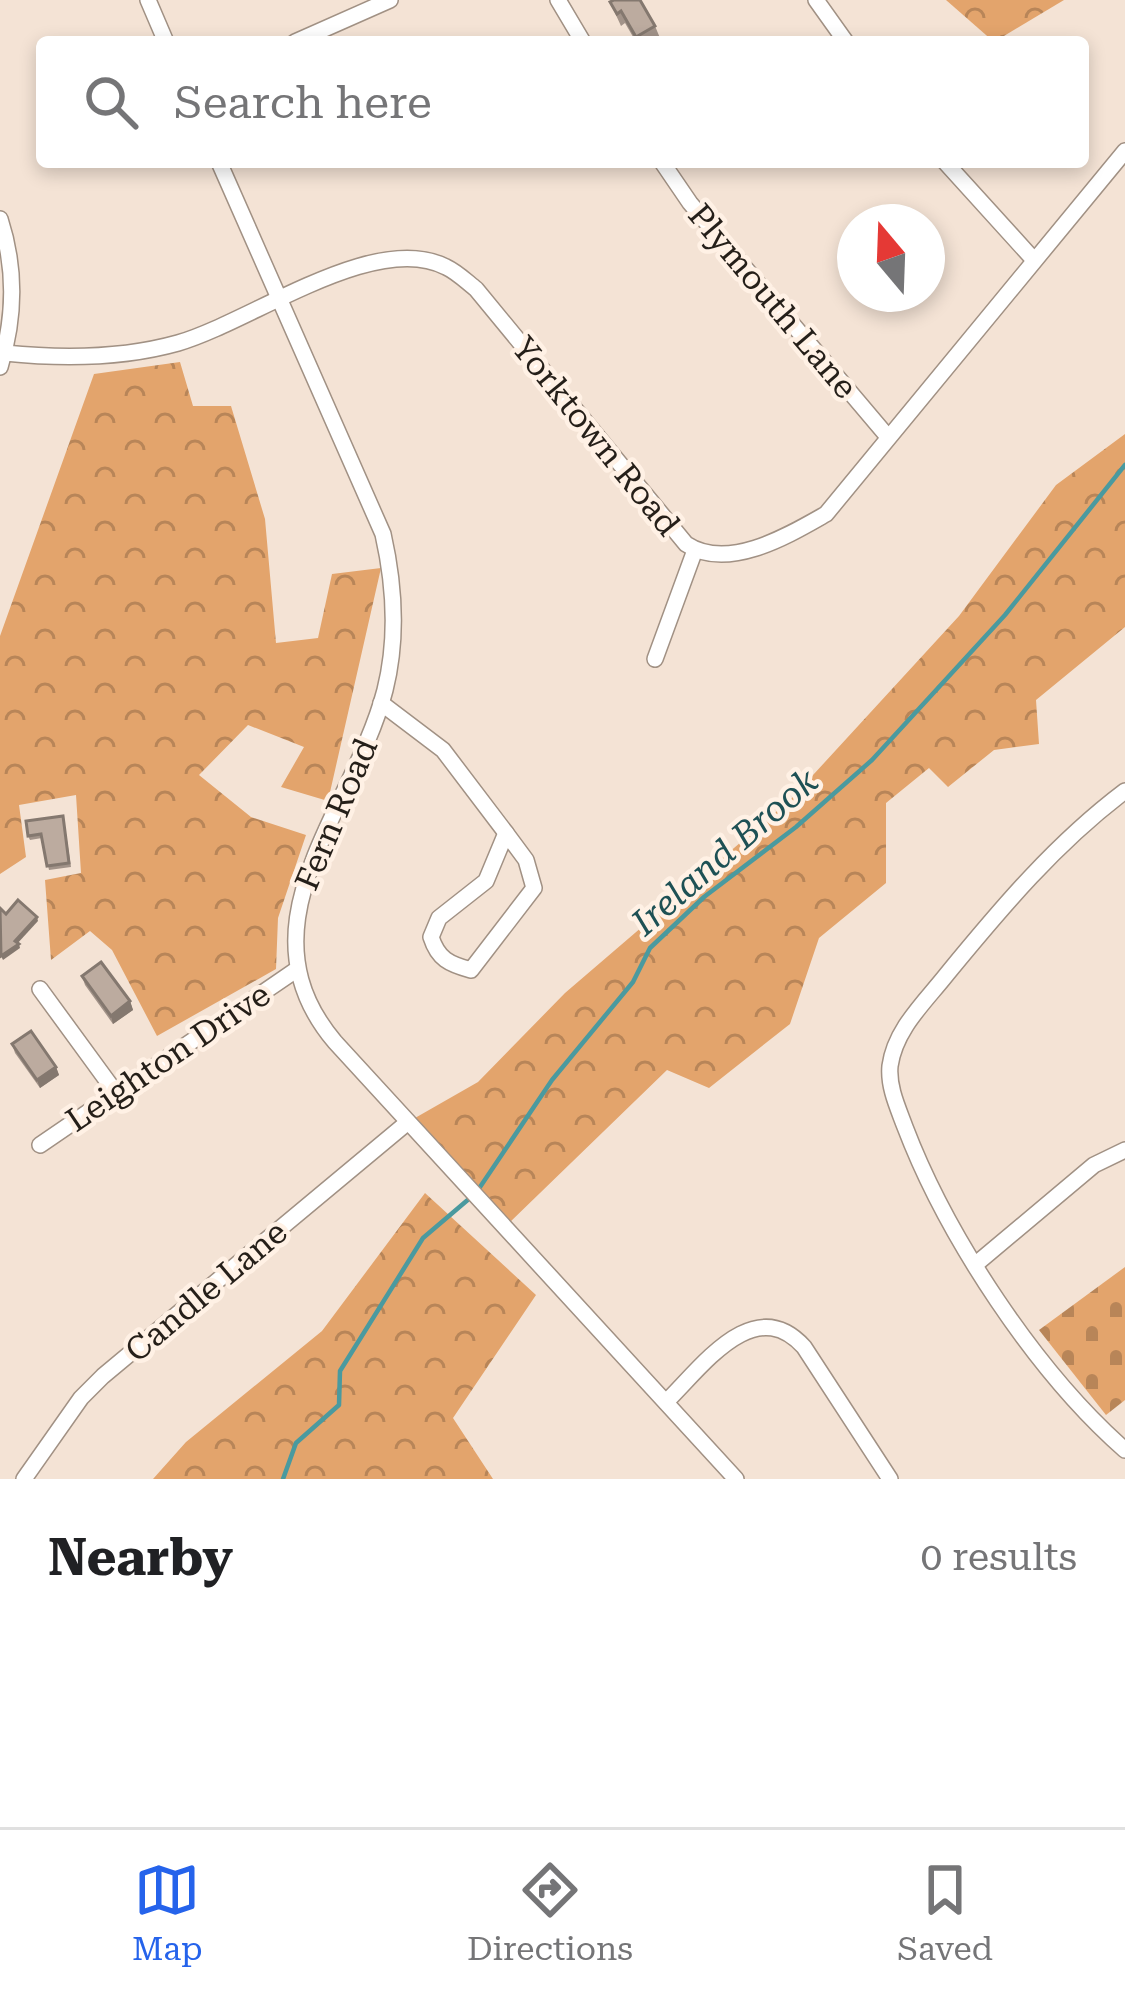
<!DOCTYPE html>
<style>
:root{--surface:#fff;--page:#f2f2f2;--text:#202124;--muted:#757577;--line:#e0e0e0;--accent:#2563eb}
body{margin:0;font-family:"Roboto Serif",serif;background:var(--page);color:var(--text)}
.compass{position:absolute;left:837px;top:204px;width:108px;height:108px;border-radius:50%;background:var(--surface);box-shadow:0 6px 18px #0003;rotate:341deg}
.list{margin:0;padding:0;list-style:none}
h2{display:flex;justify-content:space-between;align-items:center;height:156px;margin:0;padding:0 48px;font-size:51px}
h2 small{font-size:39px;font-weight:400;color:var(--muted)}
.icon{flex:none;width:66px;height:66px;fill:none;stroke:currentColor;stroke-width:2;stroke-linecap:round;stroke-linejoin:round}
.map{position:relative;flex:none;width:1125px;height:1479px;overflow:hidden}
.search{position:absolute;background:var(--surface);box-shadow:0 6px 18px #0003;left:36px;right:36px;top:36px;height:132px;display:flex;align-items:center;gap:30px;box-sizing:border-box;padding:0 42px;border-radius:12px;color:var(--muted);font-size:45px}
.sheet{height:348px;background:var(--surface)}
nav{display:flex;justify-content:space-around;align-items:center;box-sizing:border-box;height:168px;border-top:3px solid var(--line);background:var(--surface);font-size:33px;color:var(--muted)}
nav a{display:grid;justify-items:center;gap:6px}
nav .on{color:var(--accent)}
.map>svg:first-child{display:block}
</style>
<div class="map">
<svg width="1125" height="1479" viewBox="0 0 1125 1479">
<defs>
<pattern id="forest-crowns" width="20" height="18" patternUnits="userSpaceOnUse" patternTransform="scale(3)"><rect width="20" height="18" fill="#e3a46c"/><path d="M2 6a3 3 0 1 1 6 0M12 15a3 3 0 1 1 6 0" fill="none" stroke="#b88558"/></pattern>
<pattern id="cemetery-stones" width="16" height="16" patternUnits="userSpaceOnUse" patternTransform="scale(3)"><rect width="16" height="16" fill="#e3a46c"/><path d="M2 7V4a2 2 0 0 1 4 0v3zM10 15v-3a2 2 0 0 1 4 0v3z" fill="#b88558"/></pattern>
</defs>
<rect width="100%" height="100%" fill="#f4e3d5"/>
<g fill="url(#forest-crowns)">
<path d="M946,0H1064L994,42Z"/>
<path d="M180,362L193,406H231L265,519L276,643L318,638L332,574L381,568L328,801L281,787L304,747L248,725L199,775L251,817L306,835L278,918L276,969L157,1036L112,950L90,931L51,960L45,880L81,873L76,795L19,805L26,857L0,874V636L94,374Z"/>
<path d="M1125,434V627L1036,700L1039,744L994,750L948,787L929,768L886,803V883L819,938L790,1024L709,1088L667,1070L505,1227L408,1122L478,1082L565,993L791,799L959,616L1056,485Z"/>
<path d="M425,1193L536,1295L453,1418L493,1479H153L186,1442L322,1331Z"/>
</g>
<path fill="url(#cemetery-stones)" d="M1125,1267V1400L1106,1415L1039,1330Z"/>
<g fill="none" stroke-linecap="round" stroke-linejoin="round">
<g stroke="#4a9a9f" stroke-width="4.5">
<path d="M478,1190L552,1080L633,982L650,948L704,897L796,827L872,760L1005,615L1125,465"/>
<path d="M283,1479L296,1443L339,1405L340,1371L423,1238L470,1198"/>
</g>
<defs>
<g id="minor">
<path d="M148,0L166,42"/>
<path d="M558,0L583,42"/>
<path d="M816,0L846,42"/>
<path d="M295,42L390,0"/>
<path d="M219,162L383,534C395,587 398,638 385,690C354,810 235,924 335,1042L736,1479"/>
<path d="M662,162L690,203L888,437"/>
<path d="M945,162L1033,259"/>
<path d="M0,219C16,268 15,318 0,367"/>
<path d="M5,353C63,359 121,359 178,343C251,322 375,230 446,267C457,272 467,282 476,289L686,544C728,572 789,535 826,514L1125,151"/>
<path d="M655,659L695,550"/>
<path d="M381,703L443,750L506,833"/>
<path d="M1125,791C1056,843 1002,907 947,974C925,1002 895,1029 890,1066C888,1087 898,1108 905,1127C947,1237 1036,1372 1125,1450"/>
<path d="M506,833L526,860L534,888L471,970C449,964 438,959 431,937L439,918L486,881Z"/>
<path d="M40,989L116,1093"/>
<path d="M40,1145L296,970"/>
<path d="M976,1264L1094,1165L1125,1150"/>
<path d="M666,1402C702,1367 754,1292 804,1347L890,1479"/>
<path d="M24,1479L81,1398L103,1376L408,1122"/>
</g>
</defs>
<use href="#minor" stroke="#a19184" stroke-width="18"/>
<use href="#minor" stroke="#fff" stroke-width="15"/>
</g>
<g fill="#a29389">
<path d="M610,2L655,26L660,38L653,42H636L625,23L621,26Z"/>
<path d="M64,820L71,867L49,870L42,838L30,840L28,836Z"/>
<path d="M82,976L130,1001L133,1010L113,1024L85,985Z"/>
<path d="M12,1044L56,1067L59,1075L40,1088L15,1053Z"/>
</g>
<g fill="#84786f">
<path d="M37,917L38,921L16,945L15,941Z"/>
<path d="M19,944L20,948L3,960L1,956Z"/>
<path d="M130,1001L133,1010L113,1024L111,1016Z"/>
<path d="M56,1067L59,1075L40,1088L37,1080Z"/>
</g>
<g fill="#bcab9f" stroke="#84786f" stroke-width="3">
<path d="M614,0H640L655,26L636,37L621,11L617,14L610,2Z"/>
<path d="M63,816L69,863L47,866L41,834L28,836L26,821Z"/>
<path d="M18,900L37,917L15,941L19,944L1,956L0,908L6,914Z"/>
<path d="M101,962L130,1001L111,1016L82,976Z"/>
<path d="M31,1031L56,1067L37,1080L12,1044Z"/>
</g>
<g text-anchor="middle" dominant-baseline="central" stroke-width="9" stroke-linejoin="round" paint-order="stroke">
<g font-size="33" fill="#251f19" stroke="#fff1e5">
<text transform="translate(773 301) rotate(50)">Plymouth Lane</text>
<text transform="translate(596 436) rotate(51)">Yorktown Road</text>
<text transform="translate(336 814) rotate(-67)">Fern Road</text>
<text transform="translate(168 1057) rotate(-34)">Leighton Drive</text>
<text transform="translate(206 1291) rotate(-40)">Candle Lane</text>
</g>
<g font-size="36" font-style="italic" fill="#1e5155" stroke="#fff1e5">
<text transform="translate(725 852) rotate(-41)">Ireland Brook</text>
</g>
</g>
</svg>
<svg class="compass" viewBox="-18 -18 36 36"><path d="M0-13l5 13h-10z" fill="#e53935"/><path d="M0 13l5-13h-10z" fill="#757577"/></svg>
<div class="search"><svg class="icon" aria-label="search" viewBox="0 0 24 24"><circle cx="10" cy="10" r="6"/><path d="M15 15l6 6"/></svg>Search here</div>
</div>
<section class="sheet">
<h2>Nearby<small>0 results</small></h2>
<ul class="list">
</ul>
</section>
<nav>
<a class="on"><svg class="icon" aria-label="map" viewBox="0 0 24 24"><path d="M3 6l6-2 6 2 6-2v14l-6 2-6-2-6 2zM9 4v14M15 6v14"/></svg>Map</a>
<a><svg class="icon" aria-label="directions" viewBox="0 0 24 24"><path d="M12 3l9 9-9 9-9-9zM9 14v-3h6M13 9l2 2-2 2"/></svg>Directions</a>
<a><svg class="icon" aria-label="saved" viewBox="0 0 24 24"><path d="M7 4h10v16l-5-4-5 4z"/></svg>Saved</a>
</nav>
